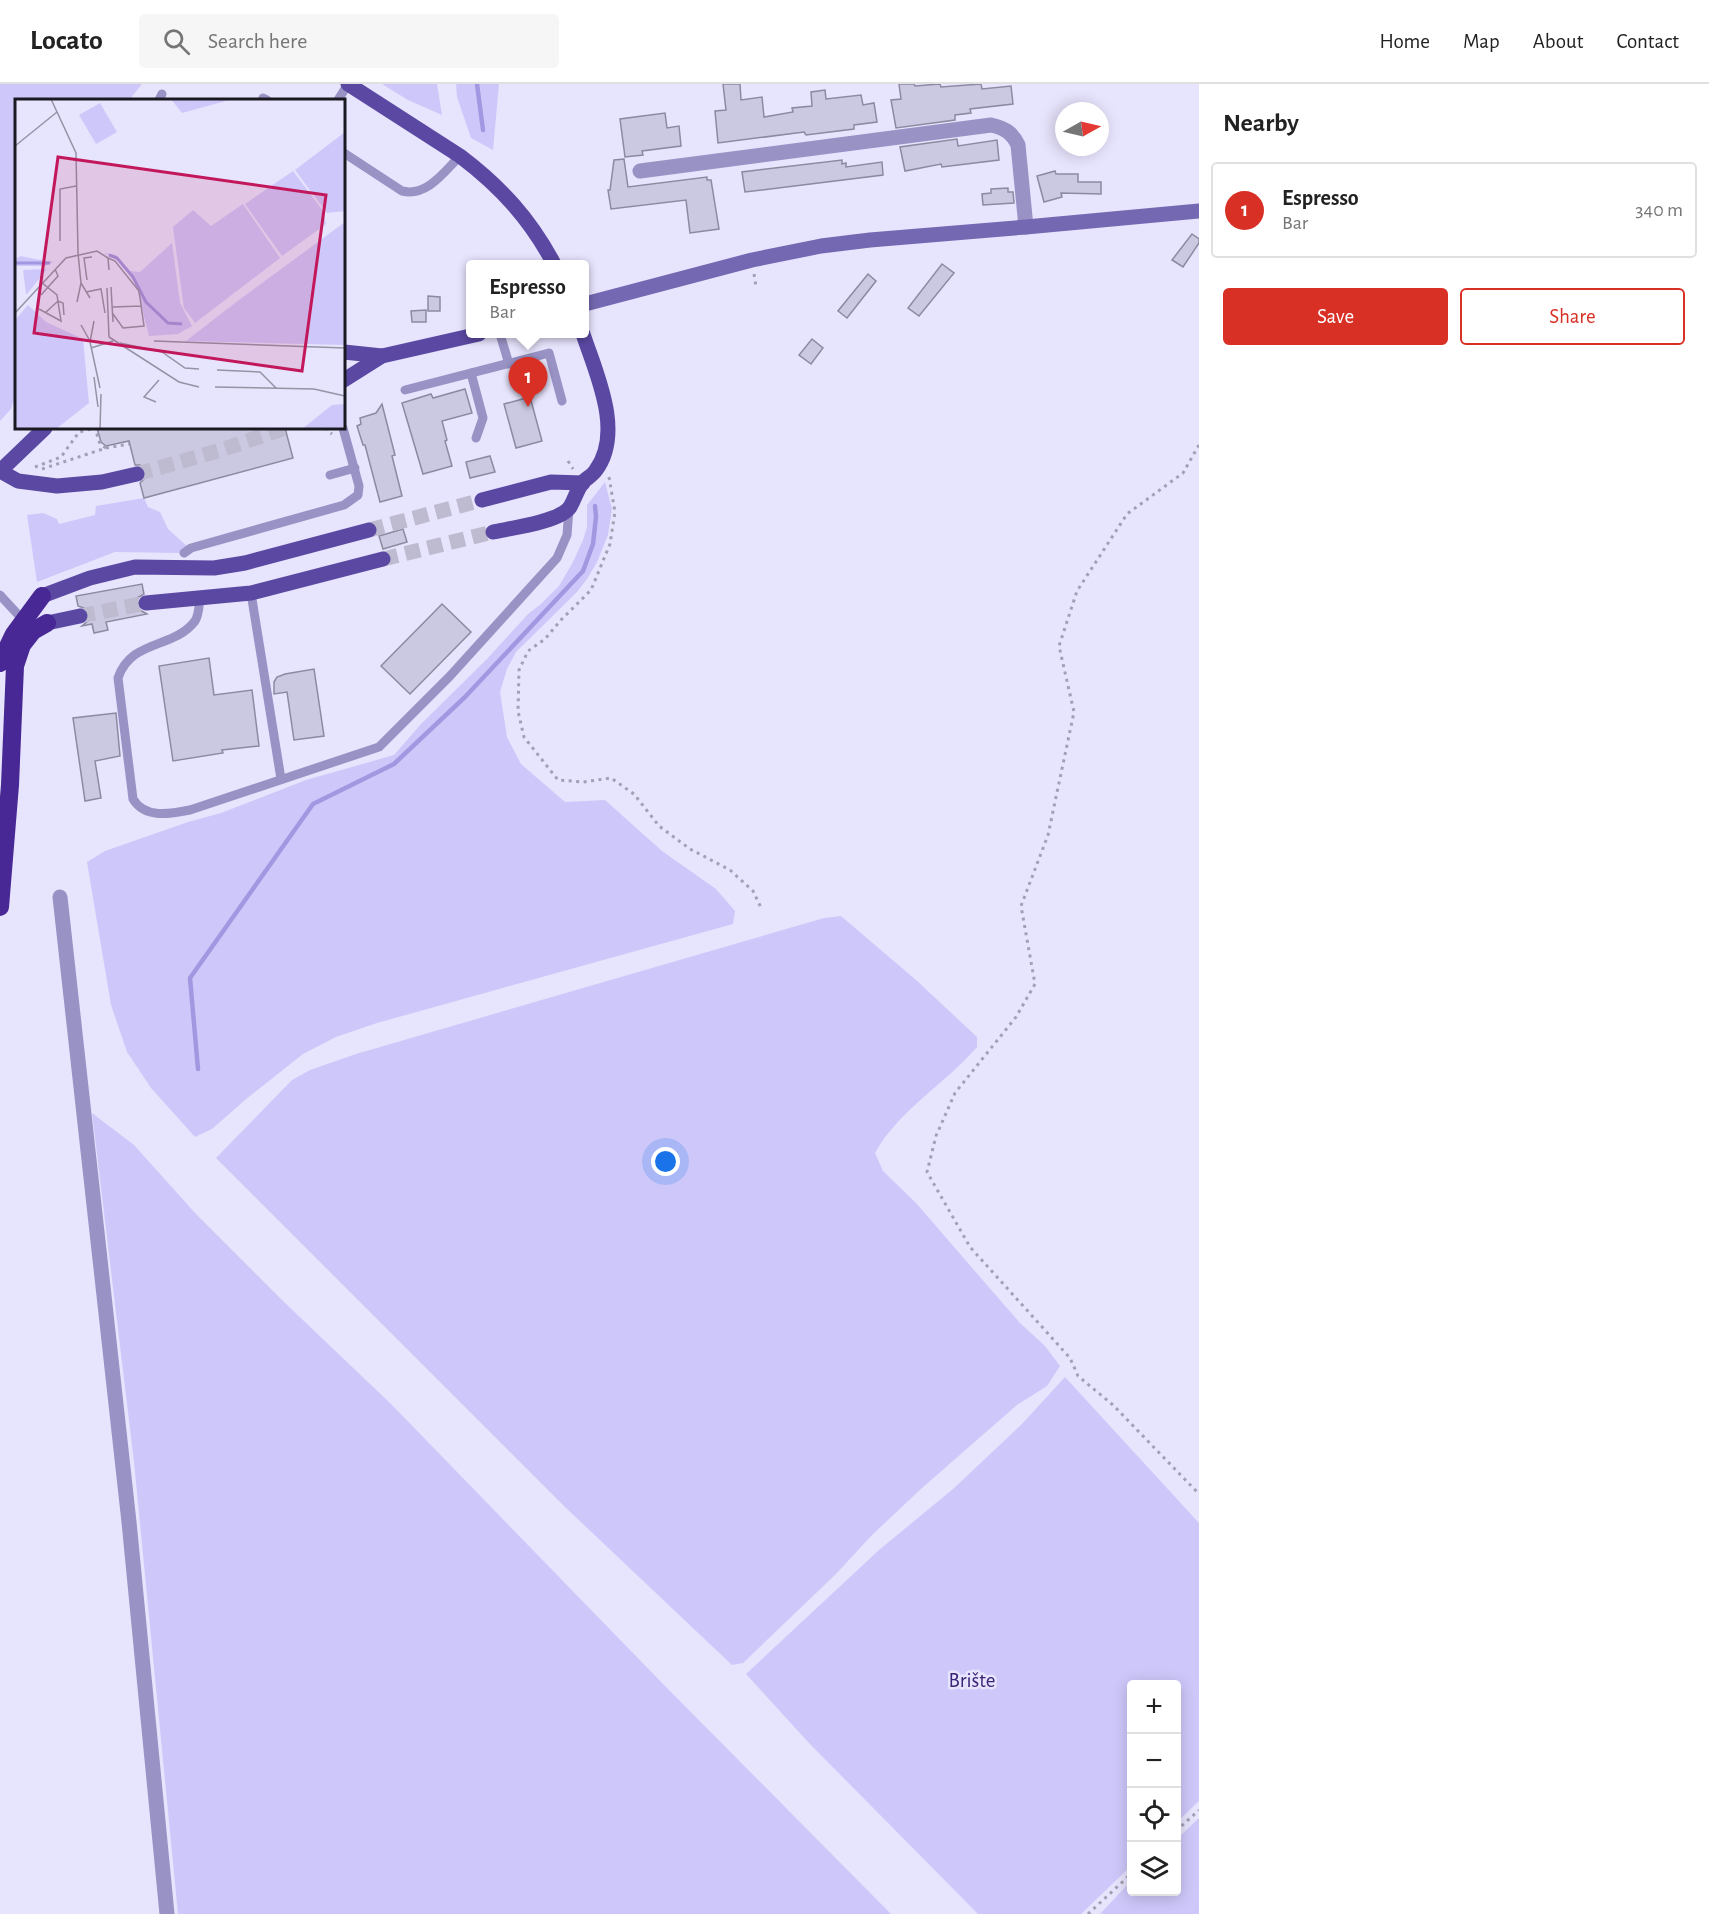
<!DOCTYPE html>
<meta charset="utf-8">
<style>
:root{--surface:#fff;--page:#f6f6f6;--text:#222;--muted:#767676;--line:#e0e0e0;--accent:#d93025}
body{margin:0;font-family:"Alegreya Sans",sans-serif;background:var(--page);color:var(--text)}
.controls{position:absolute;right:18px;bottom:18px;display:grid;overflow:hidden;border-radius:6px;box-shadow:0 3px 15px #0003}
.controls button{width:54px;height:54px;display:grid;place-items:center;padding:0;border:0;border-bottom:2px solid var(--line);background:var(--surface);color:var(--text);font:30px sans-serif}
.compass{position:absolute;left:1055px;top:18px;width:54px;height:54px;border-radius:50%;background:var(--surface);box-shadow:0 3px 15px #0003;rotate:82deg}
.you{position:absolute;left:666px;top:1078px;width:21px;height:21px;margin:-15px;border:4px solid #fff;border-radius:50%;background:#1a73e8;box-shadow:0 0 0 9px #1a73e833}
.badge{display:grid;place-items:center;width:39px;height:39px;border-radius:50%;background:var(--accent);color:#fff;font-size:20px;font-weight:700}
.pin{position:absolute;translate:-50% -50px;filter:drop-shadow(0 2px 3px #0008)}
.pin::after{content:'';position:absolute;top:32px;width:21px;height:18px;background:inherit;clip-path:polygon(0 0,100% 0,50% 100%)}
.popup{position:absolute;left:466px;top:176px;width:123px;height:78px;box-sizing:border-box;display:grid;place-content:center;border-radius:6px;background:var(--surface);filter:drop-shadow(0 2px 4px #0005);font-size:20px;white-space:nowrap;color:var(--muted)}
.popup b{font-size:22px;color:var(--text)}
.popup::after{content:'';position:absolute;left:50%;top:100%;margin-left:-12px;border:12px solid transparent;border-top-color:var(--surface)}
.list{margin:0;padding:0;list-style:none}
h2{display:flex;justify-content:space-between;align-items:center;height:78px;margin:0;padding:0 24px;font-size:26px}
h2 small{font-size:20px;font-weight:400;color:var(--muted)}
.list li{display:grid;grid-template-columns:39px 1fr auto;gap:18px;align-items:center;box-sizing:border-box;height:96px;margin:0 12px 12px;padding:0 12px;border:2px solid var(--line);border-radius:6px}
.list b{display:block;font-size:22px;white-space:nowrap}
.list p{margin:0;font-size:20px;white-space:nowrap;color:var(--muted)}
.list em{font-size:20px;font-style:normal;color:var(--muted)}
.actions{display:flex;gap:12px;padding:18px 24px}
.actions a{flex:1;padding:14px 0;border:2px solid var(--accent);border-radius:6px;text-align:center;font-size:21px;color:var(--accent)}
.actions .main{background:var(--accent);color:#fff}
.icon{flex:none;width:33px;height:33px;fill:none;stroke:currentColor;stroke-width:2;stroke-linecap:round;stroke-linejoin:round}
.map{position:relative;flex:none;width:1199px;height:1830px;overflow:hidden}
header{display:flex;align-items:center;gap:36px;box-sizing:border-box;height:84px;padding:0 30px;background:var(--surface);border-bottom:2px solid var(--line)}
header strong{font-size:28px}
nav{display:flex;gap:33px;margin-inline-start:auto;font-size:21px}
.search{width:420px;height:54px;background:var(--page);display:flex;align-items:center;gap:15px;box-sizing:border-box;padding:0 21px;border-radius:6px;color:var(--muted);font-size:22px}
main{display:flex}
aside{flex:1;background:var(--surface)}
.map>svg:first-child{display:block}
</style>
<header>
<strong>Locato</strong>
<div class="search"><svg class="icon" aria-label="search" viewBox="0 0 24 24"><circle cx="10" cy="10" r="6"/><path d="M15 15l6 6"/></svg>Search here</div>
<nav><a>Home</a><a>Map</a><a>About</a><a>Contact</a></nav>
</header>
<main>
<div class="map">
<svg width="1199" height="1830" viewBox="0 0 1199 1830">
<rect width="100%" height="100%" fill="#e7e4fd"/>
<g fill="#cec8fa">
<path d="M0,0H142L129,16H16V309L11,325L0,337Z"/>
<path d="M382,0H437L442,31L408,16Z"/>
<path d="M456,0H499L493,66L471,54L457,13Z"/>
<path d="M605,398L612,425L608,451L597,478L587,495L577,508L516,568L507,585L500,608L507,653L521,680L565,718L605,716L662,767L716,805L735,827L733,840L377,939L336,953L303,970L245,1016L212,1045L195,1053L151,1004L127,968L111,921L87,778L105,767L188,738L221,729L306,696L394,671L421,640L487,575L528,530L541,520L559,502L573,478L583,456L587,443V421Z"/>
<path d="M144,414L148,423L160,428L168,445L187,462L180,469L115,468L37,498L27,431L43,429L57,435L59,440L95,431L96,422Z"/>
<path d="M841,832L916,896L977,953V963C945,1000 899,1026 875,1069L883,1087L916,1119L1019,1238L1045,1262L1060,1282L1047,1302L1017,1321L922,1404L872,1451L836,1490L743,1579L732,1581L565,1423L216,1074L292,996L310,986L356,970L824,834Z"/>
<path d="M92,1029L134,1061L196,1130L284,1218L391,1320L666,1603L891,1830H178L134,1378Z"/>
<path d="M1065,1293L1199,1439V1717L1177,1738L1176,1600H1132L1131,1782L1081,1830H978L808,1658L746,1590L879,1466L953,1405L1022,1340Z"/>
<path d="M1199,1734V1830H1100L1131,1797L1132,1808H1176L1177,1755Z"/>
</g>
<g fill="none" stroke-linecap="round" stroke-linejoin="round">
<g stroke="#a298e1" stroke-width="4.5">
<path d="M477,0L483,46"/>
<path d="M198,985L190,894L313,720L394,680L465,613L583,487L593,460L596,433L595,422"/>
</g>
</g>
<g fill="#cbc9e1" stroke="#8c8aa1" stroke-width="1.5">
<path d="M723,0H740L741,16L762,13L764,33L793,28L792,24L812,22L811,8L825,6L826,15L861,11L863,21L874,19L877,38L854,41V45L806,51L804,48L718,59L715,27L726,26Z"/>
<path d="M899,0H914L915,2L940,0L941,3L981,0L982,5L1011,2L1013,20L970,25L971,29L955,31V36L896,44L891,16L901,15Z"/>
<path d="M665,29L667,44L679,42L681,62L642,67L643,71L625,73L620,35Z"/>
<path d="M957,55L958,62L997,56L999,76L942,83L941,80L905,87L900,63Z"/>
<path d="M624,75L628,103L707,93V96H711L719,145L690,149L686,116L611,125L608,106H610L614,76Z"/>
<path d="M842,76V80L846,79V83L882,78L883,91L745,108L742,88Z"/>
<path d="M1055,87L1056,90H1078V98H1101V110L1061,109L1062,113L1044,118L1037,92Z"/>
<path d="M1008,104V108H1013L1014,119L983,121L982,110L991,109V105Z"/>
<path d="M1192,150L1199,155V159L1183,183L1172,176Z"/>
<path d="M942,180L954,189L919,232L908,224Z"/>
<path d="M868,190L876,197L847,234L838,227Z"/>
<path d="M428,212L440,213V227H428Z"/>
<path d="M426,226V238H412L411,227Z"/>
<path d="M812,255L823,264L811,280L799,271Z"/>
<path d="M465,305L472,329L442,337L447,356L445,357L452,382L423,390L402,319L431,310L433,314Z"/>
<path d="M530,313L542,357L516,364L504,320Z"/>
<path d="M382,320L395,371L392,372L402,412L380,418L365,361H363L357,342L361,340L360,334L376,329Z"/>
<path d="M97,344H285L293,374L144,414L140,399L146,393V387L140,381H135L129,357L106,362L101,358Z"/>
<path d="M490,372L495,388L470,394L466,378Z"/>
<path d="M403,445L407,458L383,465L379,452Z"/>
<path d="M142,500L144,510L137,514L136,520L138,525L147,530L106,538L108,546L94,549L92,540L82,542L89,536L90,531L87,525L78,522L76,512Z"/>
<path d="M442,520L471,548L410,610L381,582Z"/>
<path d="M209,574L214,611L252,606L259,662L222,666L223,669L173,677L159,582Z"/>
<path d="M314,585L324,652L294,656L287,608L274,610V598L277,593L285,590Z"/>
<path d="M116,629L120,672L95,677L101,714L85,717L73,634Z"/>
</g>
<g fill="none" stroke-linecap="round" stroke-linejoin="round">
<g stroke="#bebbd1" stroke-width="15" stroke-dasharray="15 8" stroke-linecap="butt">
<path d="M137,390L221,366L285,344"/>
<path d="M369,446L482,416"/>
<path d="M383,475L493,448"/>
<path d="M80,532L146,519"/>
</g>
<g stroke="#a2a0b4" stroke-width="3" stroke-dasharray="3 4.5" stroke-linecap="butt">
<path d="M754,190L756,203"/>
<path d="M513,252L520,250"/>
<path d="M325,344L332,350"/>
<path d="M1199,361L1183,389L1127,430L1077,507L1059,562L1074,628L1048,751L1021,822L1035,900L1016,933L955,1009L936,1052L927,1088L970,1163L1070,1274L1078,1292L1113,1321L1199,1410"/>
<path d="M106,364L129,360"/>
<path d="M568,377L573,385"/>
<path d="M35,383L61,373L79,348L95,344"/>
<path d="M42,385L106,364L100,360L95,344"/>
<path d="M609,393L615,428L610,460L591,506L561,536L545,555L528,567L519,586L518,627L524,653L558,696L583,698L611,694L634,710L659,742L690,765L730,786L753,807L762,826"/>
<path d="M1176,1747L1199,1726"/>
<path d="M1088,1830L1132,1789"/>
</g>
<g stroke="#9992c5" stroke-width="9">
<path d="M263,14L267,16"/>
<path d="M159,16L162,10"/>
<path d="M338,16L348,0"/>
<path d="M344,69L402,107C427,113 444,88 460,72"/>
<path d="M500,250L509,280"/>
<path d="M471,289L483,334L476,354"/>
<path d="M405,306L549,269L562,317"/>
<path d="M330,391L355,384"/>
<path d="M184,469L191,464L344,421L358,411L359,402L343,344"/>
<path d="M251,509L281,695"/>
<path d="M0,511L24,537"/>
<path d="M200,514C199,521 199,531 195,537C174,565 131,555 118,594L133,715C145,735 170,730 190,726L379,663L450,592L557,474L567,451L569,425"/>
</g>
<g stroke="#9992c5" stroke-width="15">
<path d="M640,87L991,41C1004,44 1012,48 1018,61L1026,143"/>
<path d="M60,813L129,1438L167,1830"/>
</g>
<path stroke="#7468b2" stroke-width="15" d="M585,220L752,176L821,162L870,156L1026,143L1199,127"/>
<g stroke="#5b48a2" stroke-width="15">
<path d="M348,0L460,72C501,103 530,135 554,180"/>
<path d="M344,268L382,272"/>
<path d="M344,296L382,272L479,250"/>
<path d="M0,387L18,397L57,402L102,398L137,390"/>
<path d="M0,387L45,344"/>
<path d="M482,416L551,398L583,399"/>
<path d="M493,448C511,444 560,438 570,423C575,415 577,405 583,398C587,394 593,391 596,386C624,348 596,289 583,250"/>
<path d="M42,512L90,494L135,483L214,484L245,479L369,446"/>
<path d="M146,519L251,509L383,475"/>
<path d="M47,539L80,532"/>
</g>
<g stroke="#482894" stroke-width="18">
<path d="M0,579L14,550L42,512"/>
<path d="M0,823L10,701L15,582L22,561L33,547L47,539"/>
</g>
</g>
<g text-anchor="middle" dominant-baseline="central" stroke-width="5" stroke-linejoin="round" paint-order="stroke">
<g font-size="21" fill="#3c2579" stroke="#e7e4fd">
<text x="972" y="1596">Brište</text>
</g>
</g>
<g transform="translate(15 15)">
<rect width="330" height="330" fill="#e7e4fd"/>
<path d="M156,0H218L167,14ZM85,4L102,33L81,45L64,16ZM330,33V112L312,114L280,71ZM278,72L308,112L311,125L267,157L230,105ZM228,105L265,159L180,224L169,209L158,128L178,111L196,127ZM330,123V246L171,242L220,204ZM157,144L165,204L177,227L163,235L134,237L121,185L104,162L89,154L101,156L115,172L125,173ZM6,157L20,160L39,163L30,167H0V160ZM32,170L12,195H11L8,171ZM13,206L31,223L68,240L74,304L41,330H0V221ZM330,305V330H287L317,306Z" fill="#cec8fa"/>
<path fill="none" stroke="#a298e1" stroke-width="3" d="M94,156L102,159L118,178L131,203L153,224L167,225M0,164H35"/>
<path fill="none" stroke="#9593a5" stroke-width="1.5" d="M36,0L61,54L63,154M0,47L42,13M45,142V90L61,87M63,154L66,184L75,199M93,159L100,162L124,192L129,227L108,229L98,215M72,181L69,159L77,158M96,188L98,223M92,189L94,238M71,193L86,190L90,214M26,196L43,177L40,170M62,203L66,184M98,208L126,207M24,210L46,222L42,196L26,183M0,214L51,159L82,152L93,159L94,171M30,214L43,202L48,204L49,216M66,226L75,242M94,238L164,283L184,288M139,242L330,249M75,243L79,222M75,243L85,289M105,244L147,253L170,269L184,270M76,249L98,242M202,271L245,273L261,289M79,278L83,308M200,288L299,290L330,297M141,303L129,298L144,281M85,330L86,295"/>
<path fill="#c2185b" fill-opacity="0.15" stroke="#c2185b" stroke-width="3" d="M43,58L311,96L287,272L19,234Z"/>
<rect width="330" height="330" fill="none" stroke="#1a1922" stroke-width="3"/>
</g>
</svg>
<div class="controls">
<button>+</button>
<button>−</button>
<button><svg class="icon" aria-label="locate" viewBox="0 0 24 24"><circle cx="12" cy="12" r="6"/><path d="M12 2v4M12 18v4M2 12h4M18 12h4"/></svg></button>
<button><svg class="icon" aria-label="layers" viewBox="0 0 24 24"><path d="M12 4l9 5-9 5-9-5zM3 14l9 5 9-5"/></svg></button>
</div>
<svg class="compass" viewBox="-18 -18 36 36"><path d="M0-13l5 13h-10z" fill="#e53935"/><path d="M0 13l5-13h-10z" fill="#767676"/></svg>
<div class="you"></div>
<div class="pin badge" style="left:528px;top:323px">1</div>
<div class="popup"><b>Espresso</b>Bar</div>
</div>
<aside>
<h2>Nearby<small></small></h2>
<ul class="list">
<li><span class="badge">1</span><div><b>Espresso</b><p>Bar</p></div><em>340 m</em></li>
</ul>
<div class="actions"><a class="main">Save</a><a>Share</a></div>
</aside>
</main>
